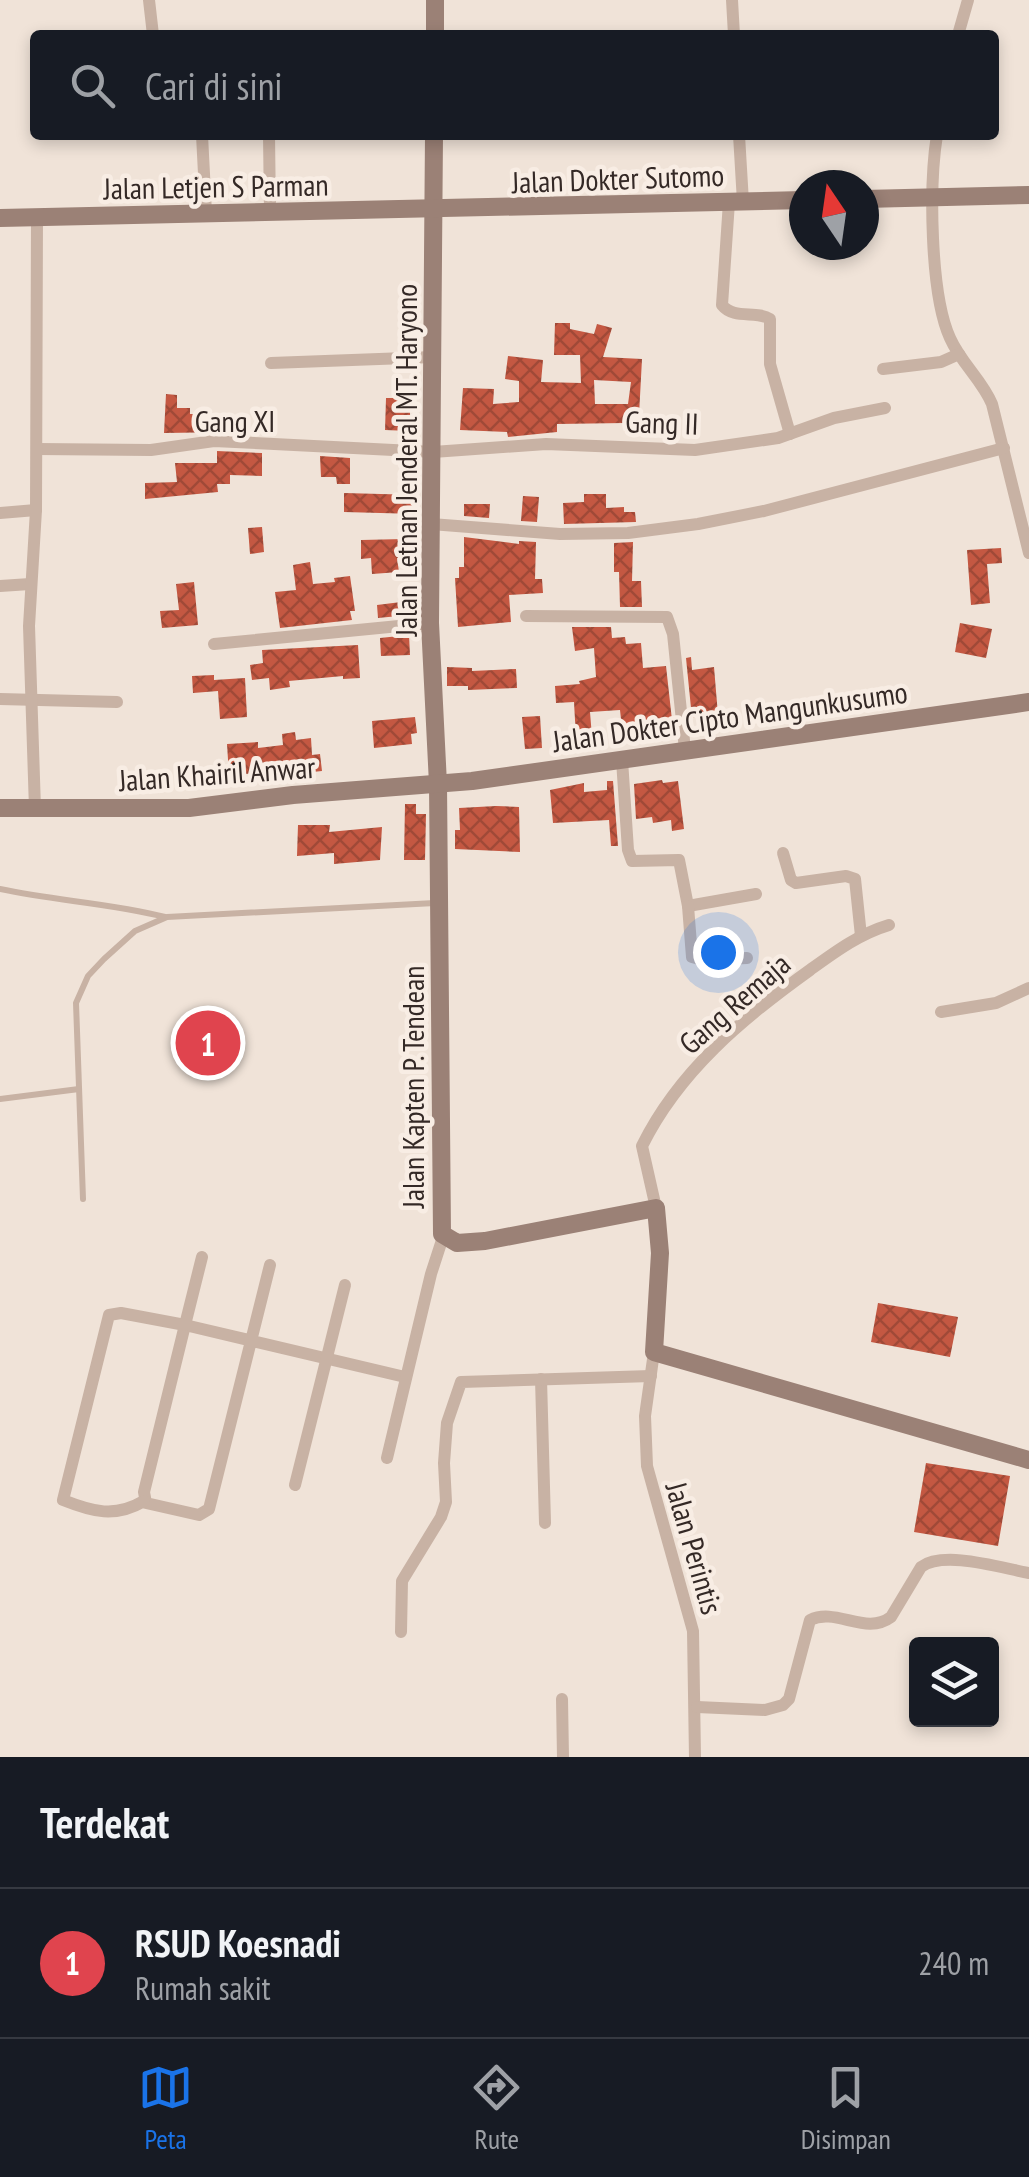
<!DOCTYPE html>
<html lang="id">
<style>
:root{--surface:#171b24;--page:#242831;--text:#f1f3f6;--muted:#9ea1a6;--line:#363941;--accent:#1a73e8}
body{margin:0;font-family:"PT Sans Narrow",sans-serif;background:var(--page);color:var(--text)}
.controls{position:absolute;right:30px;bottom:30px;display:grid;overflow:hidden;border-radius:10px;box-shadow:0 5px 15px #0003}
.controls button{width:90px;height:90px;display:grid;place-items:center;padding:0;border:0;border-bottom:2px solid var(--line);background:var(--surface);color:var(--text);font:50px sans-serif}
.compass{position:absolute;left:789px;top:170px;width:90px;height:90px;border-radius:50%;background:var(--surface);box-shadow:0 5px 15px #0003;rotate:347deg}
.you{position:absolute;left:718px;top:952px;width:35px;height:35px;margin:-25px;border:8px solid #fff;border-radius:50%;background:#1a73e8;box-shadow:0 0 0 15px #1a73e833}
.badge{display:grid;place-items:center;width:65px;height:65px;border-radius:50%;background:var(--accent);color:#fff;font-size:32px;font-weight:700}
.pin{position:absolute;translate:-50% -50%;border:5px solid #fff;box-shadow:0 2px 10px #0006}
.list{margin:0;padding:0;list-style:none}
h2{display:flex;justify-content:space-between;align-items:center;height:130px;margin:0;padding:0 40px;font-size:42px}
h2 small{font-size:32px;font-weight:400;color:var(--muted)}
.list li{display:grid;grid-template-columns:65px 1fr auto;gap:30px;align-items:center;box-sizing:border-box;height:150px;padding:0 40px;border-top:2px solid var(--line)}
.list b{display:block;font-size:38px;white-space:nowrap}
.list p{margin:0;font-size:32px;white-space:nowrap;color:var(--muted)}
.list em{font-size:32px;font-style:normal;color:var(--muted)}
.icon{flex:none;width:55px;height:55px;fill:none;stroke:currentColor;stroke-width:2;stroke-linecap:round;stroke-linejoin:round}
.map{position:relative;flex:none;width:1029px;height:1757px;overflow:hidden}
.search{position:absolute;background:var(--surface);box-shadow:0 5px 15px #0003;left:30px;right:30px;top:30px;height:110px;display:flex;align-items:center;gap:25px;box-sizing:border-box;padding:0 35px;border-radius:10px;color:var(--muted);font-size:38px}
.sheet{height:280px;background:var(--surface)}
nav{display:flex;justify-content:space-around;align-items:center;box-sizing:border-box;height:140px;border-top:2px solid var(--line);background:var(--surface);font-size:28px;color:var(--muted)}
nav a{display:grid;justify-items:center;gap:5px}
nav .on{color:var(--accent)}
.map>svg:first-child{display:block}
</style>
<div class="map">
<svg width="1029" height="1757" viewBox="0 0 1029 1757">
<defs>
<pattern id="building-cross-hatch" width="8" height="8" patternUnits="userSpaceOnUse" patternTransform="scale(2.5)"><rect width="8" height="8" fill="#c45842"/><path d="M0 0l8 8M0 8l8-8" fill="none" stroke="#a04937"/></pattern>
</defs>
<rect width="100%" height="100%" fill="#f0e3d8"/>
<g fill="url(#building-cross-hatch)" fill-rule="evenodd">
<path d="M555,323H570V329L594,334L597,324L612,328L603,357L642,359L638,434L624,432L625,423L557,424V432L508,437L507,432L460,430L463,388L494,389L493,404L519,402V381L505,379L508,356L543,360L541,382L581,383L580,355H554ZM594,380L631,382L628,404H595Z"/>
<path d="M166,394L177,395V408H190V414H232L231,432L164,433Z"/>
<path d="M386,398H410V431L385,430Z"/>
<path d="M217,451L262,453V476L230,475V484H217L218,492L145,499V483L177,482L175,463H217Z"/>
<path d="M320,456L350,458V484H337L336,477H321Z"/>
<path d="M344,493L418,495L417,514L344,512Z"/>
<path d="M584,494H606V508L624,507V512H635L636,522L564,524L563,503L584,502Z"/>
<path d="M523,496L539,497L537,522L521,521Z"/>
<path d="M464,504H490L489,518L464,516Z"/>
<path d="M262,527L264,552L250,554L248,528Z"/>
<path d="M464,537L519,544V541L536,542L535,579H542L543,593L509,595L511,622L458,627L455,578H459V567H464Z"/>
<path d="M404,539V558H397L399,572L372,574L371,558L361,559V540Z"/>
<path d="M633,542L632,581H641L642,607H620L619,572H614V543Z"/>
<path d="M1001,548L1002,563L987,564L990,603L971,605L967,550Z"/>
<path d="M310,562L313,584L335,582L334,578L350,576L355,611H350L352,620L280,628L275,592L296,590L293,565Z"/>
<path d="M194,582L198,625L162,628L160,611L179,610L176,584Z"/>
<path d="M401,602V607L409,606V615L378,618L377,605Z"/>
<path d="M960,623L992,629L986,658L955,652Z"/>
<path d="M572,627H611L612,638L625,637L626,644L641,643L643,668L666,666L672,720L639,721L640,735L623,737L620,710L590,712L592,737L576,738L574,702L556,703L555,686L580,684L579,681L596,677L594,648L575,651Z"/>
<path d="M409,635L410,655L381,656L380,638Z"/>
<path d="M358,645L360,678L343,679V676L289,681L290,687L270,690L269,678L252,680L250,665L263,663L262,650Z"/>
<path d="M691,657L692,670L714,667L718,715L692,718L686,658Z"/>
<path d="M447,667L472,668V671L516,669L517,688L468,690V686H447Z"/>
<path d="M214,675V680L245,678L247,717L220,719L218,691L193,693L192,676Z"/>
<path d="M540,716L542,748L525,749L522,717Z"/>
<path d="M415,717L417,733L411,734L412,744L374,748L372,721Z"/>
<path d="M295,732L296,740L311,738L312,755L320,754L322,771L294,774L293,763L260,766V773L229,775L227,744L258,742V748L283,745L282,734Z"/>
<path d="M662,780L663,783L678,781L684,829L672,831L671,820L653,823L652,817L636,819L634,784Z"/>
<path d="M607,781H613L618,846H611L609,820L553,823L550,790L584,783V792L607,790Z"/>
<path d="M405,804H416V814H426L425,860H404Z"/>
<path d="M496,806L519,807L520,852L455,849V830H460L459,808Z"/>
<path d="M298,825H330L329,832L382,827L380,860L334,864V853L297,856Z"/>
<path d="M878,1303L958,1317L950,1357L871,1342Z"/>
<path d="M926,1463L1010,1476L998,1546L914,1532Z"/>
</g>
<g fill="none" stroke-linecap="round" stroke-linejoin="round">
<g stroke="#c8b2a4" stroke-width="6">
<path d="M0,889C55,901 111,903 165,917"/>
<path d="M0,1099L79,1089"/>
<path d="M83,1199L76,1003L88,976L104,959L135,931L167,917L435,903"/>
</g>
<g stroke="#c8b2a4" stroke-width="12">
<path d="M149,0L153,35"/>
<path d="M732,0L734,35"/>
<path d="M958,35L968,0"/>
<path d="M202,135L206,213"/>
<path d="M269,135L270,212"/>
<path d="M739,135L743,202"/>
<path d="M937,135C929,184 930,294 950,338C961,363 982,380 992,404L1029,553"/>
<path d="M729,202L722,305C734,320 756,310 770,319V364L790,434"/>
<path d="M271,363L433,357"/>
<path d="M883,369L941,362L959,354"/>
<path d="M37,449L151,450L214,441L433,452L546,444L695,450L778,438L834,418L885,408"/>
<path d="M0,513L36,510"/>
<path d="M431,524L560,534L628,533L698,524L764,511L1004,448"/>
<path d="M0,586L30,584"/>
<path d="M526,616L667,617L673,634L685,750"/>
<path d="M214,644L430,623"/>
<path d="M0,699L117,702"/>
<path d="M622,760L628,850L632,861L679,860L688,906L756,894"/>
<path d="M35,809L29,626L36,510L37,217"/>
<path d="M783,853L791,880L796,883L846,876L855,879L861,936"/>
<path d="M688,906L692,957L703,960L747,958"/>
<path d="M941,1012L996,1003L1029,988"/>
<path d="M656,1208L642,1146C679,1071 743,1018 810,970C835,952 859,934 889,925"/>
<path d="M270,1265L209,1509L199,1515L146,1503L144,1492L185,1325L405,1377"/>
<path d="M654,1352L645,1416L647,1466L693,1631L695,1757"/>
<path d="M541,1379L545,1523"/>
<path d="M387,1458L431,1274L443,1237"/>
<path d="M295,1485L345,1285"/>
<path d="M144,1501C115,1518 93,1512 63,1500L109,1315L121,1313L185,1325L202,1257"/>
<path d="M401,1632L402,1581L441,1517L446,1502L444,1463L447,1423L461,1382L651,1376"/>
<path d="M562,1699L563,1757"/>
<path d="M697,1707L765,1710L783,1705L789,1699L810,1620C836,1607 866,1636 891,1617L921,1567C944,1550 1001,1568 1029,1573"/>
</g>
<g stroke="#9b8176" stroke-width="18">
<path d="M435,35V0"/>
<path d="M434,135L430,623L438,784L442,1234L457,1243L485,1241L656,1208L660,1253L654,1352L1029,1460"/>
<path d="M864,199L1029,195"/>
<path d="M0,218L804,200"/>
<path d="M0,808H189L293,795L472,781L1029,702"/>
</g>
</g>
<g text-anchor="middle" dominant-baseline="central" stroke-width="9" stroke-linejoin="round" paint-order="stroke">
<g font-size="30" fill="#342926" stroke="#f8ede4">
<text transform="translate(618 178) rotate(-2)">Jalan Dokter Sutomo</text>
<text transform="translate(216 186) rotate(-1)">Jalan Letjen S Parman</text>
<text x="235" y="420">Gang XI</text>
<text transform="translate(662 422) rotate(2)">Gang II</text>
<text transform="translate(405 460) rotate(-90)">Jalan Letnan Jenderal MT. Haryono</text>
<text transform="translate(730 716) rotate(-8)">Jalan Dokter Cipto Mangunkusumo</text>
<text transform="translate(217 773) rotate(-4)">Jalan Khairil Anwar</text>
<text transform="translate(734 1003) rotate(-41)">Gang Remaja</text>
<text transform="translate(412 1087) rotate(-90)">Jalan Kapten P. Tendean</text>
<text transform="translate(695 1548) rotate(74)">Jalan Perintis</text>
</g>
</g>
</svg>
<div class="controls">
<button><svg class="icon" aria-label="layers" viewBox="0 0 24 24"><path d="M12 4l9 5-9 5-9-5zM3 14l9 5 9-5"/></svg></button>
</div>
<svg class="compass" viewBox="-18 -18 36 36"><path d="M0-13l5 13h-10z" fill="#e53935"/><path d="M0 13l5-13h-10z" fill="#9ea1a6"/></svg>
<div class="you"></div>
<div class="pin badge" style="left:208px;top:1043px;background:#e0444e">1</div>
<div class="search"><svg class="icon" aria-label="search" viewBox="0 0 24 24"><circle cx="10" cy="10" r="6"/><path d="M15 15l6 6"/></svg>Cari di sini</div>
</div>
<section class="sheet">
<h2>Terdekat<small></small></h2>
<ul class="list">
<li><span class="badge" style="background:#e0444e">1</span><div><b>RSUD Koesnadi</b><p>Rumah sakit</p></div><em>240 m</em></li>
</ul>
</section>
<nav>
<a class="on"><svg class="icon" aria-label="map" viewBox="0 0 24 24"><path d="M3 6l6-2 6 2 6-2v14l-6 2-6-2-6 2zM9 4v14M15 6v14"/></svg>Peta</a>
<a><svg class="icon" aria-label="directions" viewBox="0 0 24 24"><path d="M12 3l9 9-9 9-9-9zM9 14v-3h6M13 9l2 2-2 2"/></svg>Rute</a>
<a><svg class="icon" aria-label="saved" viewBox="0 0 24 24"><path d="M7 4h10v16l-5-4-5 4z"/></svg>Disimpan</a>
</nav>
